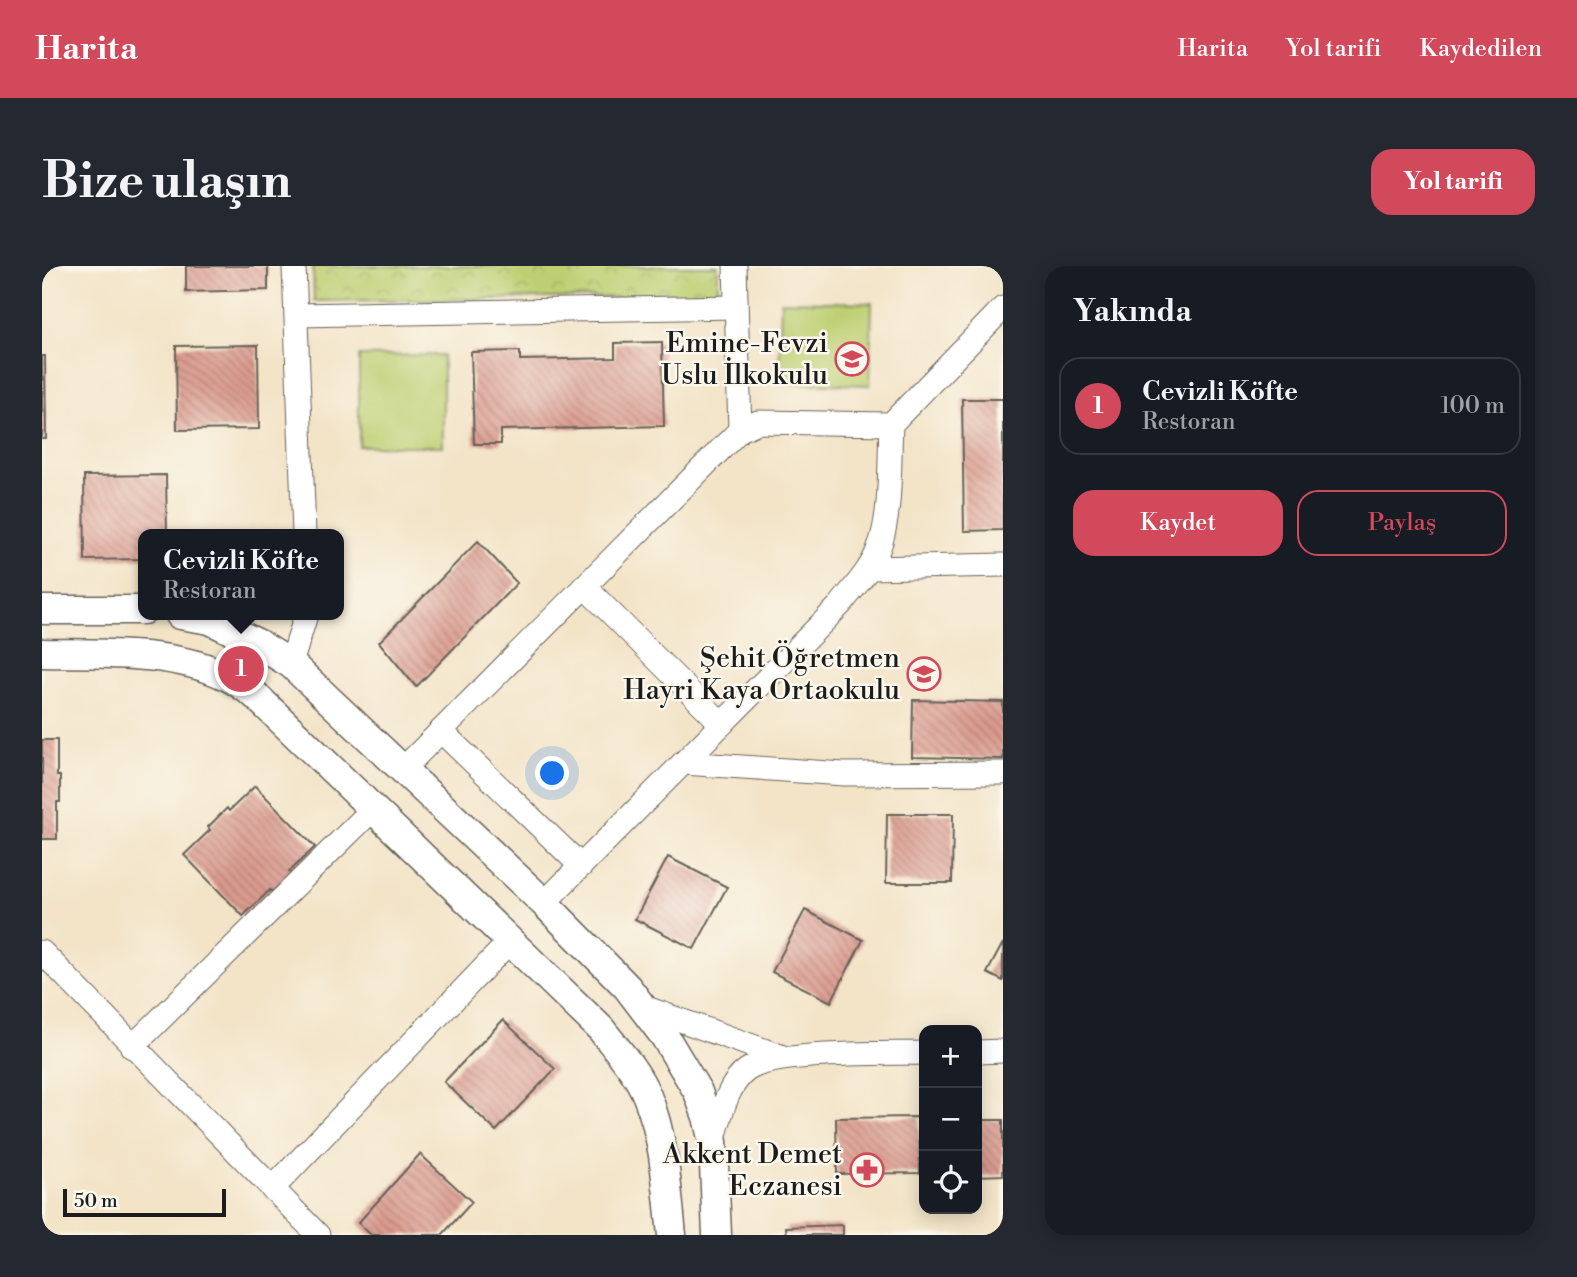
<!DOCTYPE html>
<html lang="tr">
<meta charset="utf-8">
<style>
:root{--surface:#171b24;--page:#242831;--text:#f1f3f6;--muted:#9ea1a6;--line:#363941;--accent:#d1495b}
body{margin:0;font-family:"Libre Bodoni",serif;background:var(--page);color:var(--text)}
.controls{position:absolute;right:21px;bottom:21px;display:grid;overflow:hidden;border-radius:14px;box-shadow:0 4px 18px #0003}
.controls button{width:63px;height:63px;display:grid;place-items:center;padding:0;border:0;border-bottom:2px solid var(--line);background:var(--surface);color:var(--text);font:35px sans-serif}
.scale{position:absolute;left:21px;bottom:18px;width:163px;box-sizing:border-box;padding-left:7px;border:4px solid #1c1c1c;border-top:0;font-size:19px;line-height:24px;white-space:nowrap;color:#1c1c1c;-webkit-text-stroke:5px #fbf7ec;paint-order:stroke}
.you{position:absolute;left:511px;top:508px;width:24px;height:24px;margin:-18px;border:5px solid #fff;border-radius:50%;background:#1a73e8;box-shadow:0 0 0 10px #1a73e833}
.badge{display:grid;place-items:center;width:46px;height:46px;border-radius:50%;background:var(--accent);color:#fff;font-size:23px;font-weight:700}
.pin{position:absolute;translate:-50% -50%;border:4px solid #fff;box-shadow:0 2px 7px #0006}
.popup{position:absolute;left:96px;top:263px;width:206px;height:91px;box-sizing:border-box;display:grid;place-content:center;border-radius:14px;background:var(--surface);filter:drop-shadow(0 2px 5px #0005);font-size:23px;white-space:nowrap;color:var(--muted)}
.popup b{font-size:26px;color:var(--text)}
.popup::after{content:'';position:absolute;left:50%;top:100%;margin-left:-14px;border:14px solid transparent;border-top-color:var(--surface)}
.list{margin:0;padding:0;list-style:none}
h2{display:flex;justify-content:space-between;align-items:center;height:91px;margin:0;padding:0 28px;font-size:30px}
h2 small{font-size:23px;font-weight:400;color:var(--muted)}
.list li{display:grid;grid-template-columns:46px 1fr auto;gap:21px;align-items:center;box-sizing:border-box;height:98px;margin:0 14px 14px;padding:0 14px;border:2px solid var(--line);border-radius:21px}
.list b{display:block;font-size:26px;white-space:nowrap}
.list p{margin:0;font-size:23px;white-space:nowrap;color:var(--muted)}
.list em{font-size:23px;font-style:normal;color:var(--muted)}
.actions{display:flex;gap:14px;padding:21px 28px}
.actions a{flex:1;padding:16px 0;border:2px solid var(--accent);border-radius:21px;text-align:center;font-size:24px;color:var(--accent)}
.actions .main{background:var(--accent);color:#fff}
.icon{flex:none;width:38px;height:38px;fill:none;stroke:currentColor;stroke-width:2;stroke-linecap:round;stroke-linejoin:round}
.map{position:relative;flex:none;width:961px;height:969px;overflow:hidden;border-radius:21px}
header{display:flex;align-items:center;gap:42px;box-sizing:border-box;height:98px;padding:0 35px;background:var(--accent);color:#fff}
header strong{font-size:33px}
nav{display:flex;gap:38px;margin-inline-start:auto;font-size:24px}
.intro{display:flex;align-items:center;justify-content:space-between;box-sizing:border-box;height:168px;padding:0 42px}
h1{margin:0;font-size:49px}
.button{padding:18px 32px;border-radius:21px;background:var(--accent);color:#fff;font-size:24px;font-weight:700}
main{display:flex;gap:42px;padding:0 42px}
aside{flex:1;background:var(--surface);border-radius:21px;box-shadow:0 4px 18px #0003}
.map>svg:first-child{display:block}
</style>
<header>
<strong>Harita</strong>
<nav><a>Harita</a><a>Yol tarifi</a><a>Kaydedilen</a></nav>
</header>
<div class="intro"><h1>Bize ulaşın</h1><a class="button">Yol tarifi</a></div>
<main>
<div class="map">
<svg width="961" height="969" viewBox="0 0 961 969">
<defs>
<pattern id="park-crowns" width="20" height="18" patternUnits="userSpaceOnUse" patternTransform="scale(1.75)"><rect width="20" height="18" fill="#bdcf72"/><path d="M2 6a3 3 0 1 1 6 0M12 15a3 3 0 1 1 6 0" fill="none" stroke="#a2b162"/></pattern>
<pattern id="building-back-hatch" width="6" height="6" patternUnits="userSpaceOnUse" patternTransform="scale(1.75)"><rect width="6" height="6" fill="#db9b8f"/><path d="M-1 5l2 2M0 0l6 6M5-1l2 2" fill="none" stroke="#b17e74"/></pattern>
</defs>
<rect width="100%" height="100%" fill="#fbf7ec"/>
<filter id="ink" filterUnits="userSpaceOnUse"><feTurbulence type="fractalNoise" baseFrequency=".0143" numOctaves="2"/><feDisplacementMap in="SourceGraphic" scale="14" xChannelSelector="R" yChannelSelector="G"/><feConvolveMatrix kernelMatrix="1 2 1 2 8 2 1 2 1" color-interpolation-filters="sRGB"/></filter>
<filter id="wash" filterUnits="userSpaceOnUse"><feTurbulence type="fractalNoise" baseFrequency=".00686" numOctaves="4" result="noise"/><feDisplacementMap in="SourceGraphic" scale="28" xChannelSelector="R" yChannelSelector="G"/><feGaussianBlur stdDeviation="1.57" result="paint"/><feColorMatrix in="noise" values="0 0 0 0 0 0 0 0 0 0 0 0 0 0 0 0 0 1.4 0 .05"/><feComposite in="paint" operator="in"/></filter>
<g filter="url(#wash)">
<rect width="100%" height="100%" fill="#f3e4c8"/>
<path fill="url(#park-crowns)" stroke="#6c7647" stroke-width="2" d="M271,0H676V30L272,35Z"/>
<g fill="#bdcf72" stroke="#6c7647" stroke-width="2">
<path d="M739,35L830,37L828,119L737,117Z"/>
<path d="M401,89V180H317V90Z"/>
</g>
<g id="blocks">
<g fill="url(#building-back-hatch)">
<path d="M144,0H226V24L144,26Z"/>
<path d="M620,76L622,160L459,164V178H432L429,86L478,85V94L573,92V77Z"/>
<path d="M216,79L217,163L135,164L134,80Z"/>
<path d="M0,90H3L4,173H0Z"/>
<path d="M920,133H961V264L922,265Z"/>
<path d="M124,209L125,268H101V293L43,294L42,210Z"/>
<path d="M436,275L475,317L374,421L337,376Z"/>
<path d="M871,434L961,436V493L870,491Z"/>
<path d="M0,474H15V510H18V536H15V573H0Z"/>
<path d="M213,520L273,581L247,606L249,608L230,626L228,624L201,650L142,589L168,564L166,561L185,542L187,545Z"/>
<path d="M845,548H911L910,617H844Z"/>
<path d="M626,591L685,621L652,683L593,653Z"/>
<path d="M763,644L821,674L789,736L730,706Z"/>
<path d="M961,677V715L945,707Z"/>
<path d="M461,754L513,803L454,865L402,816Z"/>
<path d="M877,851L878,907L795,908L794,852Z"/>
<path d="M935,854H961V909L935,910Z"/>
<path d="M378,888L430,936L400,969H329L316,957Z"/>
<path d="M801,959V969H745L744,961Z"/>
</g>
</g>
</g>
<g filter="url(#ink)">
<use href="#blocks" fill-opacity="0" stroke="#676258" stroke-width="2"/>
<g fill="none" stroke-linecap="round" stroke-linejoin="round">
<defs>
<g id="minor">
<path d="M252,0L262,268"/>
<path d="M693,0L698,164"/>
<path d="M255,49L694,41"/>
<path d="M827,302L961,299"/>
<path d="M542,320L680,458"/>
<path d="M249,398L264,349"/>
<path d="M399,465L539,600"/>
<path d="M641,497L802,508L961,507"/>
<path d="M362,502L698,164L716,156L849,158L961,42"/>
<path d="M502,637L799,338C812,321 828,305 836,284C850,251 847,195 849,158"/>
<path d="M0,686L276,969"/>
<path d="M599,740L744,792"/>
<path d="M90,781L331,543"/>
<path d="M935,786L961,785"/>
<path d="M671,876C678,853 684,819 705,804C731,785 846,788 882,787"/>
<path d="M230,923L468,675"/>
</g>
<g id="major">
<path d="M0,344H101"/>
<path d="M138,349L168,354L215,377L249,398L502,637L585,721L623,771L656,826L665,851L671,876L675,969"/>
<path d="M0,387C58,388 131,384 184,410C194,414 203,422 212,428L559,763C576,785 595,805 605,830C623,873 625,924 630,969"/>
</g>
</defs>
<use href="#minor" stroke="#676258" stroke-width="25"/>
<use href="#major" stroke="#676258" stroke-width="31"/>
<use href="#minor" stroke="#fff" stroke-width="23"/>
<use href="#major" stroke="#fff" stroke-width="28"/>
</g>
</g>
<defs>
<symbol id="school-ring" viewBox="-11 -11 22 22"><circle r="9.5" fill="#fbf7ec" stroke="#d1495b" stroke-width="1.5"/><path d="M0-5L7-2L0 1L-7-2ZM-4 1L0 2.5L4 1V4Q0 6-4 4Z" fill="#d1495b"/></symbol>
<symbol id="pharmacy-ring" viewBox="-11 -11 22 22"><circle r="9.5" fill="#fbf7ec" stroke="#d1495b" stroke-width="1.5"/><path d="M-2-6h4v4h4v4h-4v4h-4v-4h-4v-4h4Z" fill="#d1495b"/></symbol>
</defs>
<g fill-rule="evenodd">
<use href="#school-ring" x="791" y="74" width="38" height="38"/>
<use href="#school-ring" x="863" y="389" width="38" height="38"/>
<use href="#pharmacy-ring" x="806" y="885" width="38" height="38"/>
</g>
<g text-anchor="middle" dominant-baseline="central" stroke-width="5" stroke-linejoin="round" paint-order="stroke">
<g font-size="28" fill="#1c1c1c" stroke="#fbf7ec" text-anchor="end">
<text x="786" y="77">Emine-Fevzi<tspan x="786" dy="32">Uslu İlkokulu</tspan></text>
<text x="858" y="392">Şehit Öğretmen<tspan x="858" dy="32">Hayri Kaya Ortaokulu</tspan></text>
<text x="800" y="888">Akkent Demet<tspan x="800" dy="32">Eczanesi</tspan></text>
</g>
</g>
</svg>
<div class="controls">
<button>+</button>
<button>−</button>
<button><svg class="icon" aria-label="locate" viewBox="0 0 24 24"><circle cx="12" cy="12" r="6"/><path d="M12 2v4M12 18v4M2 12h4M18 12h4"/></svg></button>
</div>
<div class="scale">50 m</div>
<div class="you"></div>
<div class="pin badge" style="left:199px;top:403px">1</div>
<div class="popup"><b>Cevizli Köfte</b>Restoran</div>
</div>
<aside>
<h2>Yakında<small></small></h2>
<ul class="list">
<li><span class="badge">1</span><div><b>Cevizli Köfte</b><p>Restoran</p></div><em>100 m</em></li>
</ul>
<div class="actions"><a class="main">Kaydet</a><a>Paylaş</a></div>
</aside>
</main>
